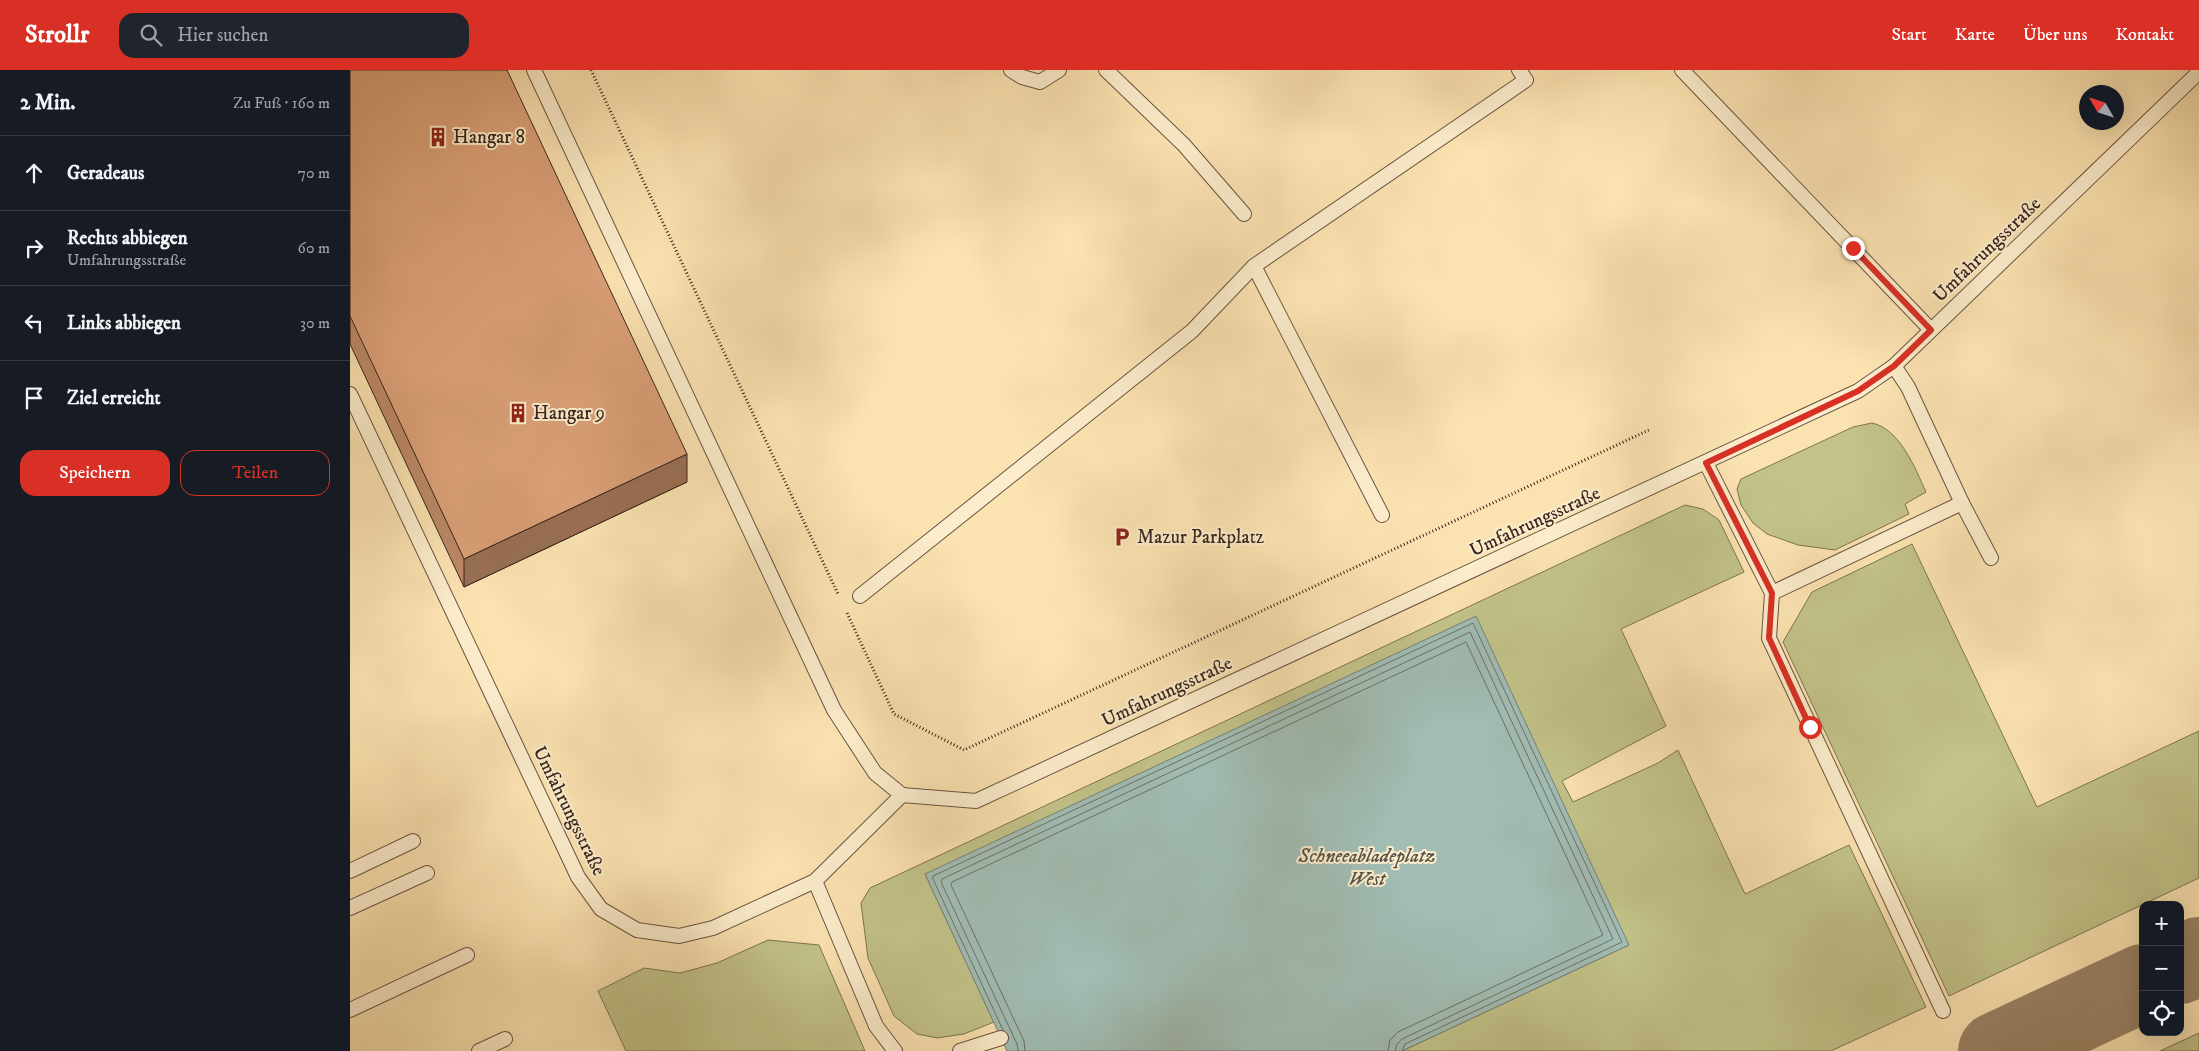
<!DOCTYPE html>
<html lang="de">
<meta charset="utf-8">
<style>
:root{--surface:#171b24;--page:#20242c;--text:#f1f3f6;--muted:#9ea1a6;--line:#363941;--accent:#d93025}
body{margin:0;font-family:"IM FELL DW Pica",serif;background:var(--page);color:var(--text)}
.controls{position:absolute;right:15px;bottom:15px;display:grid;overflow:hidden;border-radius:10px;box-shadow:0 5px 20px #0002}
.controls button{width:45px;height:45px;display:grid;place-items:center;padding:0;border:0;border-bottom:1px solid var(--line);background:var(--surface);color:var(--text);font:25px sans-serif}
.compass{position:absolute;left:1729px;top:15px;width:45px;height:45px;border-radius:50%;background:var(--surface);box-shadow:0 5px 20px #0002;rotate:309deg}
.stop{position:absolute;width:15px;height:15px;margin:-11px;border:4px solid #d93025;border-radius:50%;background:#fff}
.stop.end{background:#d93025;border-color:#fff;box-shadow:0 1px 5px #0008}
.list{margin:0;padding:0;list-style:none}
h2{display:flex;justify-content:space-between;align-items:center;height:65px;margin:0;padding:0 20px;font-size:21px}
h2 small{font-size:16px;font-weight:400;color:var(--muted)}
.list li{display:grid;grid-template-columns:32px 1fr auto;gap:15px;align-items:center;box-sizing:border-box;height:75px;padding:0 20px;border-top:1px solid var(--line)}
.list b{display:block;font-size:19px;white-space:nowrap}
.list p{margin:0;font-size:16px;white-space:nowrap;color:var(--muted)}
.list em{font-size:16px;font-style:normal;color:var(--muted)}
.actions{display:flex;gap:10px;padding:15px 20px}
.actions a{flex:1;padding:11px 0;border:1px solid var(--accent);border-radius:15px;text-align:center;font-size:18px;color:var(--accent)}
.actions .main{background:var(--accent);color:#fff}
.icon{flex:none;width:28px;height:28px;fill:none;stroke:currentColor;stroke-width:2;stroke-linecap:round;stroke-linejoin:round}
.map{position:relative;flex:none;width:1849px;height:981px;overflow:hidden}
header{display:flex;align-items:center;gap:30px;box-sizing:border-box;height:70px;padding:0 25px;background:var(--accent);color:#fff}
header strong{font-size:24px}
nav{display:flex;gap:28px;margin-inline-start:auto;font-size:18px}
.search{width:350px;height:45px;background:var(--page);display:flex;align-items:center;gap:12px;box-sizing:border-box;padding:0 18px;border-radius:15px;color:var(--muted);font-size:19px}
main{display:flex}
aside{flex:1;background:var(--surface)}
.map>svg:first-child{display:block}
</style>
<header>
<strong>Strollr</strong>
<div class="search"><svg class="icon" aria-label="search" viewBox="0 0 24 24"><circle cx="10" cy="10" r="6"/><path d="M15 15l6 6"/></svg>Hier suchen</div>
<nav><a>Start</a><a>Karte</a><a>Über uns</a><a>Kontakt</a></nav>
</header>
<main>
<aside>
<h2>2 Min.<small>Zu Fuß · 160 m</small></h2>
<ul class="list">
<li><svg class="icon" aria-label="ahead" viewBox="0 0 24 24"><path d="M12 20V5M6 11l6-6 6 6"/></svg><div><b>Geradeaus</b></div><em>70 m</em></li>
<li><svg class="icon" aria-label="right" viewBox="0 0 24 24"><path d="M7 20v-9h11M14 6l5 5-5 5"/></svg><div><b>Rechts abbiegen</b><p>Umfahrungsstraße</p></div><em>60 m</em></li>
<li><svg class="icon" aria-label="left" viewBox="0 0 24 24"><path d="M17 20v-9H6M10 6l-5 5 5 5"/></svg><div><b>Links abbiegen</b></div><em>30 m</em></li>
<li><svg class="icon" aria-label="arrive" viewBox="0 0 24 24"><path d="M6 21V4h12l-3 4 3 4H6"/></svg><div><b>Ziel erreicht</b></div></li>
</ul>
<div class="actions"><a class="main">Speichern</a><a>Teilen</a></div>
</aside>
<div class="map">
<svg width="1849" height="981" viewBox="0 0 1849 981">
<rect width="100%" height="100%" fill="#fbe3b1"/>
<filter id="stains"><feTurbulence type="fractalNoise" baseFrequency=".004" numOctaves="4"/><feColorMatrix values="0 0 0 0 .2 0 0 0 0 .09 0 0 0 0 .02 0 0 0 .5 -.17"/></filter>
<radialGradient id="worn" r=".72"><stop offset=".6" stop-color="#630" stop-opacity="0"/><stop offset="1" stop-color="#630" stop-opacity=".3"/></radialGradient>
<g fill="#c2c389" stroke="#7e7453">
<path d="M1522,353C1550,359 1565,398 1576,422L1555,434L1559,444L1485,480L1448,475L1417,464L1403,453L1391,435L1387,419L1391,409L1503,357Z"/>
<path d="M1335,435L1353,439L1369,450L1394,502L1271,559L1316,656L1212,711L1223,732L1308,693L1328,680L1395,824L1499,775L1576,937L1481,981H1052L1279,875L575,804L644,952L614,964L587,968L567,964L544,946L518,888L511,833L520,818Z"/>
<path d="M1562,474L1687,737L1849,661V808L1599,926L1433,572L1462,522Z"/>
<path d="M418,870L469,875L515,981H276L248,921L294,898L330,903L367,893Z"/>
<path d="M1849,963V981H1810Z"/>
</g>
<path fill="#a1bdb4" stroke="#778078" d="M1126,546L1279,875L1052,981H657L575,804Z"/>
<g fill="none" stroke-linecap="round" stroke-linejoin="round">
<g stroke="#6d7068" stroke-width="1">
<path d="M653,960L583,809V806L1123,553L1272,872L1055,974L1052,981"/>
<path d="M668,981L667,974L591,812L592,809L1120,562L1263,869L1052,969L1047,974L1045,981"/>
<path d="M675,981L674,971L601,815L602,812L1116,572L1253,865L1048,962L1040,970L1038,981"/>
</g>
<g stroke="#9a8467" stroke-width="78">
<path d="M1830,895L1849,886"/>
<path d="M1647,981L1793,913"/>
</g>
<defs>
<g id="lane">
<path d="M184,0L484,640L525,703L552,725"/>
<path d="M661,0L672,7L690,12L709,0"/>
<path d="M756,0L834,75L894,144"/>
<path d="M1332,0L1581,260"/>
<path d="M904,196L1032,445"/>
<path d="M1544,296L1558,317L1612,433L1641,488"/>
<path d="M0,324L228,807L251,839L287,860L329,866L363,858L465,811L552,725L626,731L1508,321L1544,296L1849,2"/>
<path d="M1356,393L1422,523L1419,568L1593,941"/>
<path d="M1422,523L1612,433"/>
<path d="M510,526L842,261L904,196L1176,10L1169,0"/>
<path d="M0,801L63,771"/>
<path d="M465,811L526,956L545,981"/>
<path d="M0,838L77,803"/>
<path d="M0,940L117,885"/>
<path d="M129,981L155,969"/>
<path d="M610,981L651,968"/>
</g>
</defs>
<use href="#lane" stroke="#6a5442" stroke-width="16"/>
<g stroke="#39241d" stroke-width="3" stroke-dasharray="1 2.5" stroke-linecap="butt">
<path d="M241,0L488,524"/>
<path d="M497,543L544,644L614,680L1299,360"/>
</g>
<use href="#lane" stroke="#fcedcc" stroke-width="14"/>
</g>
<path fill="#bb8966" stroke="#39241d" d="M0,0L337,412L114,517L0,274Z"/>
<path fill="#996f53" stroke="#39241d" d="M337,384V412L114,517V489Z"/>
<path fill="#da9f77" stroke="#39241d" d="M0,0H157L337,384L114,489L0,246Z"/>
<g fill="none" stroke-linecap="round" stroke-linejoin="round">
<path stroke="#d93025" stroke-width="6" d="M1460,657L1419,568L1422,523L1356,393L1508,321L1544,296L1581,260L1503,178"/>
</g>
<defs>
<symbol id="building-bare" viewBox="-9 -9 18 18"><path d="M-4-6H4V6H1V3H-1V6H-4ZM-2.5-4.3h1.7v1.8h-1.7ZM.8-4.3h1.7v1.8H.8ZM-2.5-1h1.7V.8h-1.7ZM.8-1h1.7V.8H.8Z" fill="#8f2418" stroke="#fcedcc" stroke-width="2.5" paint-order="stroke"/></symbol>
<symbol id="parking-bare" viewBox="-9 -9 18 18"><path d="M-3.5-5.5H1a3.5 3.5 0 0 1 0 7H-1V5.5H-3.5ZM-1-3.4V-.6H.8a1.4 1.4 0 0 0 0-2.8Z" fill="#8f2418" stroke="#fcedcc" stroke-width="2.5" paint-order="stroke"/></symbol>
</defs>
<g fill-rule="evenodd">
<use href="#building-bare" x="74" y="53" width="28" height="28"/>
<use href="#building-bare" x="154" y="329" width="28" height="28"/>
<use href="#parking-bare" x="758" y="453" width="28" height="28"/>
</g>
<g text-anchor="middle" dominant-baseline="central" stroke-width="4" stroke-linejoin="round" paint-order="stroke">
<g font-size="19" fill="#39241d" stroke="#fcedcc" text-anchor="start">
<text x="103" y="67">Hangar 8</text>
<text x="183" y="343">Hangar 9</text>
<text x="787" y="467">Mazur Parkplatz</text>
</g>
<g font-size="19" fill="#39241d" stroke="#fcedcc">
<text transform="translate(1637 180) rotate(-44)">Umfahrungsstraße</text>
<text transform="translate(1185 452) rotate(-25)">Umfahrungsstraße</text>
<text transform="translate(817 622) rotate(-25)">Umfahrungsstraße</text>
<text transform="translate(219 741) rotate(64)">Umfahrungsstraße</text>
</g>
<g font-size="20" font-style="italic" fill="#58524a" stroke="#fcedcc">
<text x="1017" y="786">Schneeabladeplatz<tspan x="1017" dy="23">West</tspan></text>
</g>
</g>
<rect width="100%" height="100%" filter="url(#stains)"/>
<rect width="100%" height="100%" fill="url(#worn)"/>
</svg>
<div class="controls">
<button>+</button>
<button>−</button>
<button><svg class="icon" aria-label="locate" viewBox="0 0 24 24"><circle cx="12" cy="12" r="6"/><path d="M12 2v4M12 18v4M2 12h4M18 12h4"/></svg></button>
</div>
<svg class="compass" viewBox="-18 -18 36 36"><path d="M0-13l5 13h-10z" fill="#e53935"/><path d="M0 13l5-13h-10z" fill="#9ea1a6"/></svg>
<div class="stop" style="left:1460px;top:657px"></div>
<div class="stop end" style="left:1503px;top:178px"></div>
</div>
</main>
